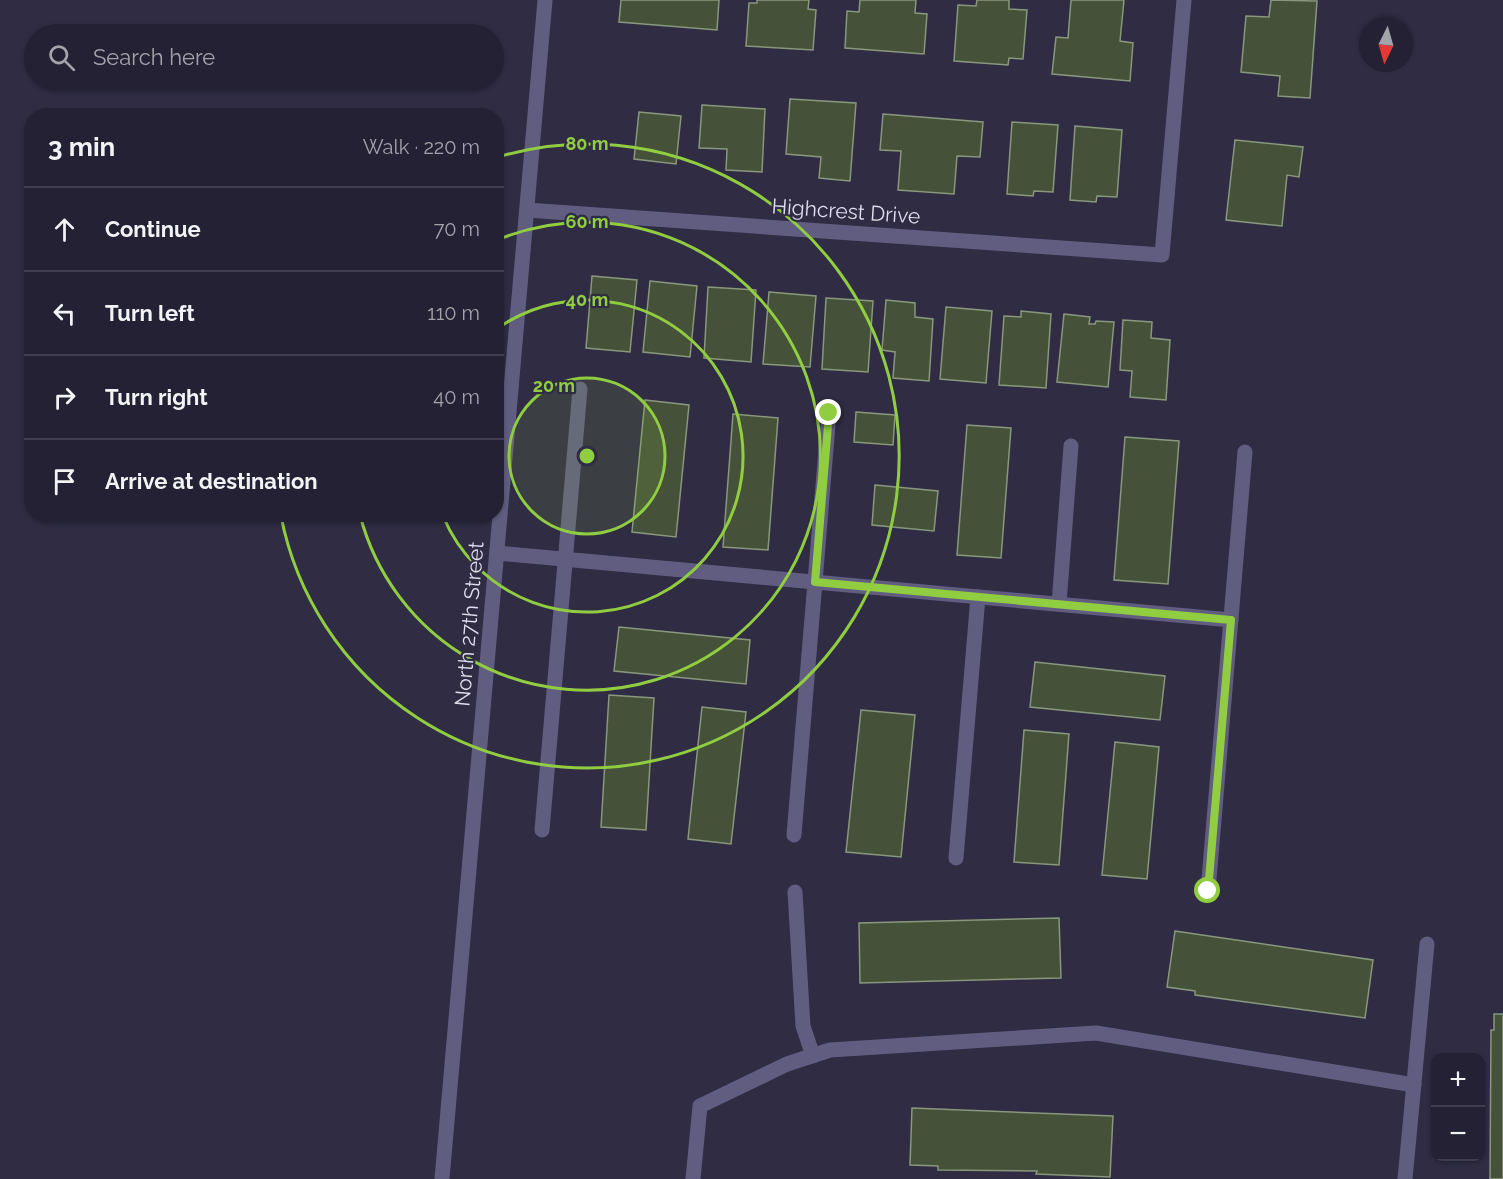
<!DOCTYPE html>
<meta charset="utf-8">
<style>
:root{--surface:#232133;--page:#2b293b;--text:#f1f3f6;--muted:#a3a3ac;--line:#403e4e}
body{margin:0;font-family:Raleway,sans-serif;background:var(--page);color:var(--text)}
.controls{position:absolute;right:18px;bottom:18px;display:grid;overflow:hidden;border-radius:12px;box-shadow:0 2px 4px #0004}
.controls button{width:54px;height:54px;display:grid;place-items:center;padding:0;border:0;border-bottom:2px solid var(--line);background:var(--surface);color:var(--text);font:30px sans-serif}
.compass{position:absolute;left:1359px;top:18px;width:54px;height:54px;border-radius:50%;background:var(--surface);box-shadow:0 2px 4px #0004;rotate:185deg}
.stop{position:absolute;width:18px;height:18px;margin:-14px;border:4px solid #91cd40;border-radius:50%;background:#fff}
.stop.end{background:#91cd40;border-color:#fff;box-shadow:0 2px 6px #0008}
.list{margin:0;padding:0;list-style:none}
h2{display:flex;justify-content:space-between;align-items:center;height:78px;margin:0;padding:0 24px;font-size:26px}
h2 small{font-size:20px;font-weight:400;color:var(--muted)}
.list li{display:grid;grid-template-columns:39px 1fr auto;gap:18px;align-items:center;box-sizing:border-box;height:84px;padding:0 24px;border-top:2px solid var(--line)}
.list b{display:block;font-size:22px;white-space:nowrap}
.list em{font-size:20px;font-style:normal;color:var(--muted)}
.icon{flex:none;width:33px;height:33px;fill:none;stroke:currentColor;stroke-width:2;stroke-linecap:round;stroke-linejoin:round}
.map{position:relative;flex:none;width:1503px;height:1179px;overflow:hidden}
.search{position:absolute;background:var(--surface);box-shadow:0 2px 4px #0004;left:24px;top:24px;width:480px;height:66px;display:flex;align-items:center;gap:15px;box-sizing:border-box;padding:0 21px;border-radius:33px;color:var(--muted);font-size:22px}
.panel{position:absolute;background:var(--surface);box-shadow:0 2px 4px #0004;left:24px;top:108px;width:480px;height:414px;border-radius:24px}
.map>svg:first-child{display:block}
</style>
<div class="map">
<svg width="1503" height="1179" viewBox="0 0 1503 1179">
<rect width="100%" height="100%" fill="#2f2c44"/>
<g fill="#455239" stroke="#89977c" stroke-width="1.5">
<path d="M621,0H719L717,30L619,22Z"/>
<path d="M757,0H809L808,9L816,10L813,50L746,46L749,3H757Z"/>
<path d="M860,0H916L915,13L927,14L924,54L845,48L847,11L859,12Z"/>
<path d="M977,0H1009V9L1027,10L1023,59L1009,58L1008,65L954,61L958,5L976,6Z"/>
<path d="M1071,0H1124L1120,41L1133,43L1130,81L1052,74L1056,37L1068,38Z"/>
<path d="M1271,0L1317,1L1310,98L1278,96L1280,76L1241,72L1246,16L1269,17Z"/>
<path d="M790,99L856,103L850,181L819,178L821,157L786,154Z"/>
<path d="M702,105L765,109L762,172L726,170L727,149L699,148Z"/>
<path d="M639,112L681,116L676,164L634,159Z"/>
<path d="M883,114L983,122L980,157L957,156L954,194L898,190L901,151L880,150Z"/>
<path d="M1012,122L1058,125L1053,192L1034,191L1033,196L1007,194Z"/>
<path d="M1075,126L1122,130L1117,197L1097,196L1096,202L1070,200Z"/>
<path d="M1235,140L1303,147L1299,177L1287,175L1282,226L1226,220Z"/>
<path d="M592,276L637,280L630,352L586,348Z"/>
<path d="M650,281L697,286L690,357L643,352Z"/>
<path d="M708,287L756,290L751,362L704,358Z"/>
<path d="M769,292L816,296L810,367L763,364Z"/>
<path d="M826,298L873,301L868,372L822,369Z"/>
<path d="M886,300L915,303V317L933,319L929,381L893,378L895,352L882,350Z"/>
<path d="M946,307L992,311L986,383L940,379Z"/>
<path d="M1021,311L1051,314L1046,388L999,385L1004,316L1021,317Z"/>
<path d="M1064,314L1090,317L1089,324H1095L1096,321L1114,322L1108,387L1057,382Z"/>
<path d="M1123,320L1152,322L1151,338L1170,340L1166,400L1130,397L1132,371L1120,370Z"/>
<path d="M645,400L689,405L676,537L632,532Z"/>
<path d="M856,412L895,415L893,445L854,442Z"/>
<path d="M733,414L778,418L768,550L723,547Z"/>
<path d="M967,425L1011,428L1001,558L957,555Z"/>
<path d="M1125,437L1179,441L1168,584L1114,580Z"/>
<path d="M875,485L938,491L934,531L872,525Z"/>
<path d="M619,627L750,640L746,684L614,671Z"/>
<path d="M1035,662L1165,676L1160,720L1030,707Z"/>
<path d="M609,695L654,698L646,830L601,827Z"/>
<path d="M702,707L746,712L731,844L688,839Z"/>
<path d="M861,710L915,715L901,857L846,852Z"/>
<path d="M1024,730L1069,734L1059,865L1014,862Z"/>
<path d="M1115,742L1159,747L1147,879L1102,875Z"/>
<path d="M1059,918L1061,978L860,983L859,923Z"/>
<path d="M1175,931L1373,960L1365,1018L1195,995V991L1167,987Z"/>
<path d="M1494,1014H1503V1179H1490L1491,1030H1494Z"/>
<path d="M912,1108L1113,1116L1110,1177L1036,1174L1037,1171L938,1170V1166L910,1165Z"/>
</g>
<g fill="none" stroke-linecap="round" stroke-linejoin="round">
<g stroke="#615d81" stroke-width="15">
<path d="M527,210L1162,255L1184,0"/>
<path d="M497,553L1231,620"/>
<path d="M1059,604L1071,446"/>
<path d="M542,830L580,389"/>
<path d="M794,835L829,413"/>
<path d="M956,858L978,597"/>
<path d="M1208,891L1245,452"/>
<path d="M795,892L803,1026L813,1056"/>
<path d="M442,1179L545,0"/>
<path d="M693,1179L700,1106L787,1064L830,1050L1096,1033L1414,1085"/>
<path d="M1405,1179L1427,944"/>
</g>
</g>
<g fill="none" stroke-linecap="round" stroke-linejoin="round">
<path stroke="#91cd40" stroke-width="8" d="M829,413L815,582L1231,620L1208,891"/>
</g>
<circle cx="587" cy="456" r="78" fill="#91cd40" fill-opacity=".12"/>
<g fill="none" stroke="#91cd40" stroke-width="3">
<circle cx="587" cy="456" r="78"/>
<path d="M498 328A156 156 0 1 1 443 516"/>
<path d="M497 240A234 234 0 1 1 360 515"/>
<path d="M498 157A312 312 0 1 1 281 516"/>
</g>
<g text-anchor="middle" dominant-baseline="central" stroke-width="4.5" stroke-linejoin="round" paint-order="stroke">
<g font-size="21" fill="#deddec" stroke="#2f2c44">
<text transform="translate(846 211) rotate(4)">Highcrest Drive</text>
<text transform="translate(469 624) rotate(-85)">North 27th Street</text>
</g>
</g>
<circle cx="587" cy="456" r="9" fill="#91cd40" stroke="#2f2c44" stroke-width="3"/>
<g font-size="18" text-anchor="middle" font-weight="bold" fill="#91cd40" stroke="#2f2c44" stroke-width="4.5" stroke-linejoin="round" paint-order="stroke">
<text x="587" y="150">80 m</text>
<text x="587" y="228">60 m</text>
<text x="587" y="306">40 m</text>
<text x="554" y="392">20 m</text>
</g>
</svg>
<div class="controls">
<button>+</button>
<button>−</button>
</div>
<svg class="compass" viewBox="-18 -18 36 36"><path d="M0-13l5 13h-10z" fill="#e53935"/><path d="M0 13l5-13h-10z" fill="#a3a3ac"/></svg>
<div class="stop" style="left:1208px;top:891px"></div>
<div class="stop end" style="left:829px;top:413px"></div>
<div class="search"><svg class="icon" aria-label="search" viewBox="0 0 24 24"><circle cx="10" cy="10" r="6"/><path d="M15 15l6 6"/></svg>Search here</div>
<section class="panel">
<h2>3 min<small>Walk · 220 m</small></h2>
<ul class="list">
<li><svg class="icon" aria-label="ahead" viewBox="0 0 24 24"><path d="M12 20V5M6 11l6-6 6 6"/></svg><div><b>Continue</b></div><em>70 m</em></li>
<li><svg class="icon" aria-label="left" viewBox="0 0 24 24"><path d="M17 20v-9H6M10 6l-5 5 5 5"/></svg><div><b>Turn left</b></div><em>110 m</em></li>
<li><svg class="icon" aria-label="right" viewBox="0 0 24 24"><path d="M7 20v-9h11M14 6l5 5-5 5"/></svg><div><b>Turn right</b></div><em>40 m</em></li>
<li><svg class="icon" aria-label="arrive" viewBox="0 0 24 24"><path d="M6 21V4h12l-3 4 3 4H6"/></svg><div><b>Arrive at destination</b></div></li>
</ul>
</section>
</div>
